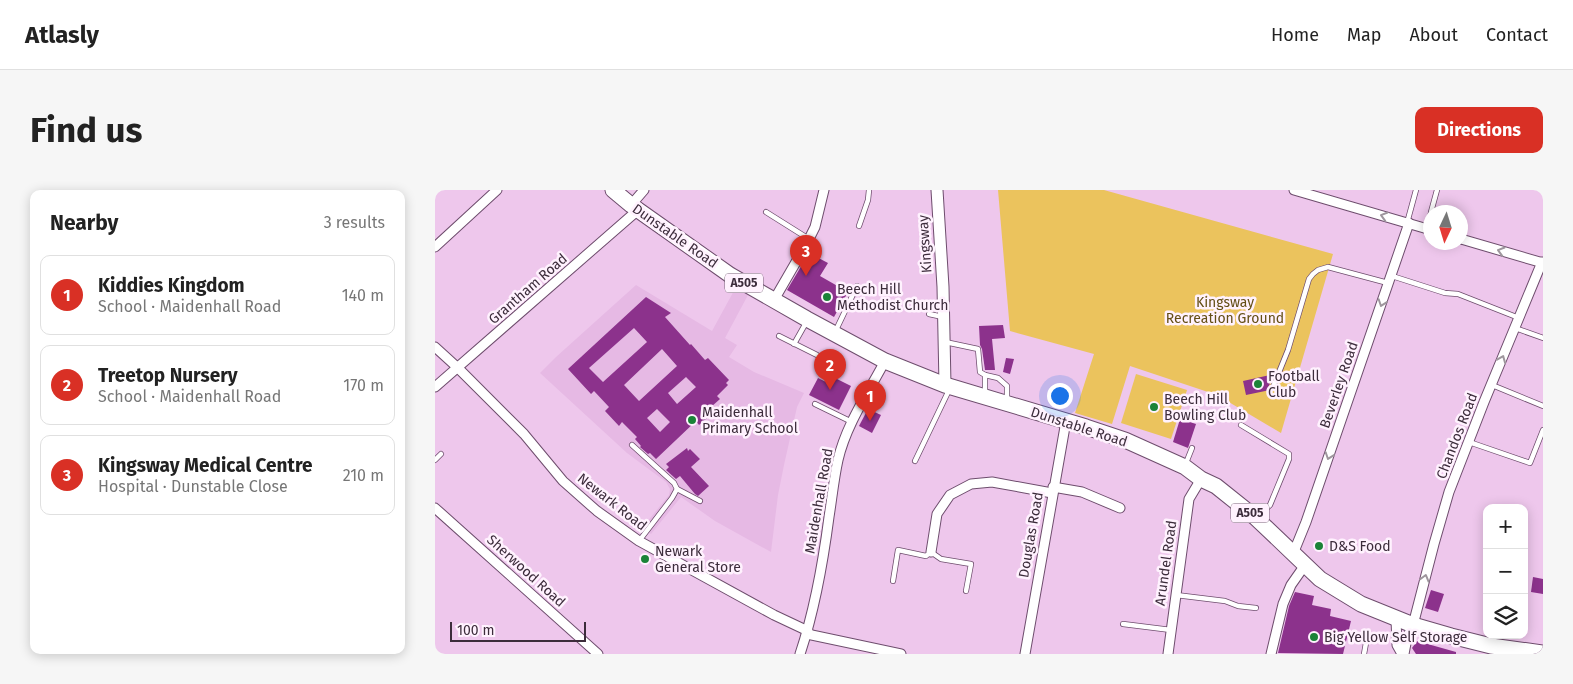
<!DOCTYPE html>
<meta charset="utf-8">
<style>
:root{--surface:#fff;--page:#f6f6f6;--text:#222;--muted:#767676;--line:#e0e0e0;--accent:#d93025}
body{margin:0;font-family:"Fira Sans",sans-serif;background:var(--page);color:var(--text)}
.controls{position:absolute;right:15px;bottom:15px;display:grid;overflow:hidden;border-radius:10px;box-shadow:0 2px 12px #0003}
.controls button{width:45px;height:45px;display:grid;place-items:center;padding:0;border:0;border-bottom:1px solid var(--line);background:var(--surface);color:var(--text);font:25px sans-serif}
.compass{position:absolute;left:988px;top:15px;width:45px;height:45px;border-radius:50%;background:var(--surface);box-shadow:0 2px 12px #0003;rotate:184deg}
.scale{position:absolute;left:15px;bottom:12px;width:136px;box-sizing:border-box;padding-left:5px;border:2px solid #3c2c3b;border-top:0;font-size:14px;line-height:18px;white-space:nowrap;color:#3c2c3b;-webkit-text-stroke:4px #fff2fe;paint-order:stroke}
.you{position:absolute;left:624px;top:205px;width:18px;height:18px;margin:-12px;border:4px solid #fff;border-radius:50%;background:#1a73e8;box-shadow:0 0 0 8px #1a73e833}
.badge{display:grid;place-items:center;width:32px;height:32px;border-radius:50%;background:var(--accent);color:#fff;font-size:16px;font-weight:700}
.pin{position:absolute;translate:-50% -41px;filter:drop-shadow(0 1px 2px #0008)}
.pin::after{content:'';position:absolute;top:26px;width:18px;height:15px;background:inherit;clip-path:polygon(0 0,100% 0,50% 100%)}
.list{margin:0;padding:0;list-style:none}
h2{display:flex;justify-content:space-between;align-items:center;height:65px;margin:0;padding:0 20px;font-size:21px}
h2 small{font-size:16px;font-weight:400;color:var(--muted)}
.list li{display:grid;grid-template-columns:32px 1fr auto;gap:15px;align-items:center;box-sizing:border-box;height:80px;margin:0 10px 10px;padding:0 10px;border:1px solid var(--line);border-radius:10px}
.list b{display:block;font-size:19px;white-space:nowrap}
.list p{margin:0;font-size:16px;white-space:nowrap;color:var(--muted)}
.list em{font-size:16px;font-style:normal;color:var(--muted)}
.icon{flex:none;width:28px;height:28px;fill:none;stroke:currentColor;stroke-width:2;stroke-linecap:round;stroke-linejoin:round}
.map{position:relative;flex:none;width:1108px;height:464px;overflow:hidden;border-radius:10px}
header{display:flex;align-items:center;gap:30px;box-sizing:border-box;height:70px;padding:0 25px;background:var(--surface);border-bottom:1px solid var(--line)}
header strong{font-size:24px}
nav{display:flex;gap:28px;margin-inline-start:auto;font-size:18px}
.intro{display:flex;align-items:center;justify-content:space-between;box-sizing:border-box;height:120px;padding:0 30px}
h1{margin:0;font-size:35px}
.button{padding:12px 22px;border-radius:10px;background:var(--accent);color:#fff;font-size:18px;font-weight:700}
main{display:flex;gap:30px;padding:0 30px}
aside{flex:1;background:var(--surface);border-radius:10px;box-shadow:0 2px 12px #0003}
.map>svg:first-child{display:block}
</style>
<header>
<strong>Atlasly</strong>
<nav><a>Home</a><a>Map</a><a>About</a><a>Contact</a></nav>
</header>
<div class="intro"><h1>Find us</h1><a class="button">Directions</a></div>
<main>
<aside>
<h2>Nearby<small>3 results</small></h2>
<ul class="list">
<li><span class="badge">1</span><div><b>Kiddies Kingdom</b><p>School · Maidenhall Road</p></div><em>140 m</em></li>
<li><span class="badge">2</span><div><b>Treetop Nursery</b><p>School · Maidenhall Road</p></div><em>170 m</em></li>
<li><span class="badge">3</span><div><b>Kingsway Medical Centre</b><p>Hospital · Dunstable Close</p></div><em>210 m</em></li>
</ul>
</aside>
<div class="map">
<svg width="1108" height="464" viewBox="0 0 1108 464">
<rect width="100%" height="100%" fill="#eec7ec"/>
<path fill="#e6b9e4" d="M201,95L277,141L301,97L313,105L290,148L302,155L294,167L319,182L369,203L362,217L349,275L343,305L336,362L280,331L246,307L216,344L207,338L234,305L235,299L231,292L192,263L105,183L121,167Z"/>
<g fill="#ebc35d">
<path d="M563,0H669L898,64L846,243L782,205L695,176L677,234L640,223L659,164L575,141Z"/>
<path d="M701,184L752,200L736,249L686,233Z"/>
</g>
<g fill="#8c328c" fill-rule="evenodd">
<path d="M374,63L393,73L385,86L413,102L399,127L352,100Z"/>
<path d="M211,107L236,123L230,127L255,155L256,154L270,170L273,168L294,190L291,193L293,195L282,206L285,209L276,217L280,221L264,235L261,231L221,269L215,263L213,264L205,257L206,256L200,249L202,247L187,232L184,236L170,221L174,217L159,201L156,204L133,179ZM199,138L212,152L168,192L154,178ZM227,159L242,176L204,211L189,195ZM251,187L261,197L242,214L233,203ZM222,219L235,232L225,242L212,228Z"/>
<path d="M568,135L570,148L557,149L560,180H550L547,159L545,155L544,136Z"/>
<path d="M571,168L579,169L575,184L568,182Z"/>
<path d="M835,185L836,190L834,196L835,200L811,205L808,191Z"/>
<path d="M396,186L416,196L404,220L374,205L383,188L393,193Z"/>
<path d="M433,219L446,225L437,243L424,236Z"/>
<path d="M745,229L761,234L753,258L738,252Z"/>
<path d="M252,258L253,261L255,259L265,269L256,277L274,296L263,306L260,304L245,286L241,289L231,280L234,277L231,274Z"/>
<path d="M1098,387L1108,389V404L1096,402Z"/>
<path d="M996,400L1009,404L1003,422L990,418Z"/>
<path d="M860,402L879,406L877,415L896,419L895,426L916,431L908,464L843,463L854,416Z"/>
<path d="M982,451L1021,462V464H981L977,458Z"/>
</g>
<g fill="none" stroke-linecap="round" stroke-linejoin="round">
<defs>
<g id="service">
<path d="M331,22L374,49"/>
<path d="M996,22L1002,0"/>
<path d="M972,33L981,0"/>
<path d="M424,36L433,10L434,0"/>
<path d="M991,38L996,23"/>
<path d="M957,86L1010,103L1023,104L1084,128"/>
<path d="M494,124L508,127"/>
<path d="M1080,138L1108,148"/>
<path d="M401,140L422,96"/>
<path d="M344,146L382,165"/>
<path d="M510,152L543,159L545,182L550,185V203"/>
<path d="M359,154L372,131"/>
<path d="M550,185L563,188L572,196V209"/>
<path d="M1057,195L1108,216"/>
<path d="M838,197L853,160L874,89L878,84L883,80L893,77L953,93"/>
<path d="M380,214L417,232"/>
<path d="M806,235L854,264V269L835,315L824,325"/>
<path d="M1034,252L1095,273L1108,240"/>
<path d="M197,255L239,293L242,299L237,308L204,351"/>
<path d="M0,270L6,264"/>
<path d="M480,271L515,198"/>
<path d="M751,273L757,258"/>
<path d="M242,299L265,311"/>
<path d="M458,391L463,360L491,366L496,362L506,369L536,374L531,401"/>
<path d="M741,405L790,411L803,416L821,418"/>
<path d="M688,434L736,440"/>
<path d="M929,464L933,442"/>
</g>
<g id="minor">
<path d="M859,0L996,40"/>
<path d="M196,15L209,0"/>
<path d="M1026,49L1108,73"/>
<path d="M0,57L62,0"/>
<path d="M339,110L372,53L380,37L389,0"/>
<path d="M0,157L23,178L89,244L128,291L162,321L204,351L339,425L373,441"/>
<path d="M0,197L203,20"/>
<path d="M618,297L647,302L685,318"/>
<path d="M0,318L163,464"/>
<path d="M496,362L502,324L515,305L536,294L557,292L617,303"/>
<path d="M858,364L871,332L974,33"/>
<path d="M961,429L962,455L967,464"/>
<path d="M372,444L466,464"/>
<path d="M365,464C380,419 388,373 394,327C397,308 399,288 403,270C411,235 433,203 450,171"/>
<path d="M590,464L631,231"/>
<path d="M733,464L754,309L766,289"/>
<path d="M836,464L848,414L856,395L870,375"/>
<path d="M969,464L972,448L978,435L999,354L1014,302L1049,212L1107,72"/>
</g>
<path id="tertiary" d="M502,0L508,97L510,195"/>
<path id="primary" d="M178,0L196,15L295,85L372,129L450,171L510,195L651,237L690,250L750,277L766,289L781,296L821,328L885,389L926,414L978,435L1016,446L1056,456L1108,463"/>
</defs>
<use href="#service" stroke="#6e4d6d" stroke-width="6"/>
<use href="#minor" stroke="#6e4d6d" stroke-width="11"/>
<use href="#tertiary" stroke="#6e4d6d" stroke-width="13"/>
<use href="#primary" stroke="#6e4d6d" stroke-width="17"/>
<use href="#service" stroke="#fff" stroke-width="4.5"/>
<use href="#minor" stroke="#fff" stroke-width="9"/>
<use href="#tertiary" stroke="#fff" stroke-width="11"/>
<use href="#primary" stroke="#fff" stroke-width="15"/>
</g>
<defs><path id="oneway-chevron" d="M-2-3.5L2.5 0L-2 3.5" fill="none" stroke-width="1.6" stroke-linecap="round" stroke-linejoin="round" transform="scale(1.25)"/></defs>
<g stroke="#9e969d">
<use href="#oneway-chevron" transform="translate(949 26) rotate(-164)"/>
<use href="#oneway-chevron" transform="translate(1066 61) rotate(-164)"/>
<use href="#oneway-chevron" transform="translate(947 113) rotate(109)"/>
<use href="#oneway-chevron" transform="translate(1067 169) rotate(-68)"/>
<use href="#oneway-chevron" transform="translate(894 266) rotate(109)"/>
<use href="#oneway-chevron" transform="translate(990 388) rotate(-75)"/>
</g>
<g fill="#1b8338" stroke="#fff2fe" stroke-width="2">
<circle cx="392" cy="107" r="5"/>
<circle cx="823" cy="194" r="5"/>
<circle cx="719" cy="217" r="5"/>
<circle cx="257" cy="230" r="5"/>
<circle cx="884" cy="356" r="5"/>
<circle cx="210" cy="369" r="5"/>
<circle cx="879" cy="447" r="5"/>
</g>
<g text-anchor="middle" dominant-baseline="central" stroke-width="5" stroke-linejoin="round" paint-order="stroke">
<g fill="#fff2fe" stroke="#766776" stroke-width="1">
<rect x="290" y="83.5" width="38" height="19" rx="4"/>
<rect x="796" y="313.5" width="38" height="19" rx="4"/>
</g>
<g font-size="12" font-weight="bold" fill="#3c2c3b">
<text x="309" y="93">A505</text>
<text x="815" y="323">A505</text>
</g>
<g font-size="14" fill="#3c2c3b" stroke="#fff2fe">
<text transform="translate(240 46) rotate(35)">Dunstable Road</text>
<text transform="translate(490 54) rotate(-94)">Kingsway</text>
<text transform="translate(93 99) rotate(-41)">Grantham Road</text>
<text transform="translate(904 195) rotate(-71)">Beverley Road</text>
<text transform="translate(644 237) rotate(18)">Dunstable Road</text>
<text transform="translate(1022 246) rotate(-69)">Chandos Road</text>
<text transform="translate(384 311) rotate(-80)">Maidenhall Road</text>
<text transform="translate(177 312) rotate(38)">Newark Road</text>
<text transform="translate(596 345) rotate(-80)">Douglas Road</text>
<text transform="translate(731 373) rotate(-82)">Arundel Road</text>
<text transform="translate(91 381) rotate(42)">Sherwood Road</text>
</g>
<g font-size="14" fill="#3c2c3b" stroke="#fff2fe" text-anchor="start">
<text x="402" y="99">Beech Hill<tspan x="402" dy="16">Methodist Church</tspan></text>
<text x="833" y="186">Football<tspan x="833" dy="16">Club</tspan></text>
<text x="729" y="209">Beech Hill<tspan x="729" dy="16">Bowling Club</tspan></text>
<text x="267" y="222">Maidenhall<tspan x="267" dy="16">Primary School</tspan></text>
<text x="894" y="356">D&amp;S Food</text>
<text x="220" y="361">Newark<tspan x="220" dy="16">General Store</tspan></text>
<text x="889" y="447">Big Yellow Self Storage</text>
</g>
<g font-size="14" fill="#634e15" stroke="#fff2fe">
<text x="790" y="112">Kingsway<tspan x="790" dy="16">Recreation Ground</tspan></text>
</g>
</g>
</svg>
<div class="controls">
<button>+</button>
<button>−</button>
<button><svg class="icon" aria-label="layers" viewBox="0 0 24 24"><path d="M12 4l9 5-9 5-9-5zM3 14l9 5 9-5"/></svg></button>
</div>
<svg class="compass" viewBox="-18 -18 36 36"><path d="M0-13l5 13h-10z" fill="#e53935"/><path d="M0 13l5-13h-10z" fill="#767676"/></svg>
<div class="scale">100 m</div>
<div class="you"></div>
<div class="pin badge" style="left:435px;top:231px">1</div>
<div class="pin badge" style="left:395px;top:200px">2</div>
<div class="pin badge" style="left:371px;top:86px">3</div>
</div>
</main>
